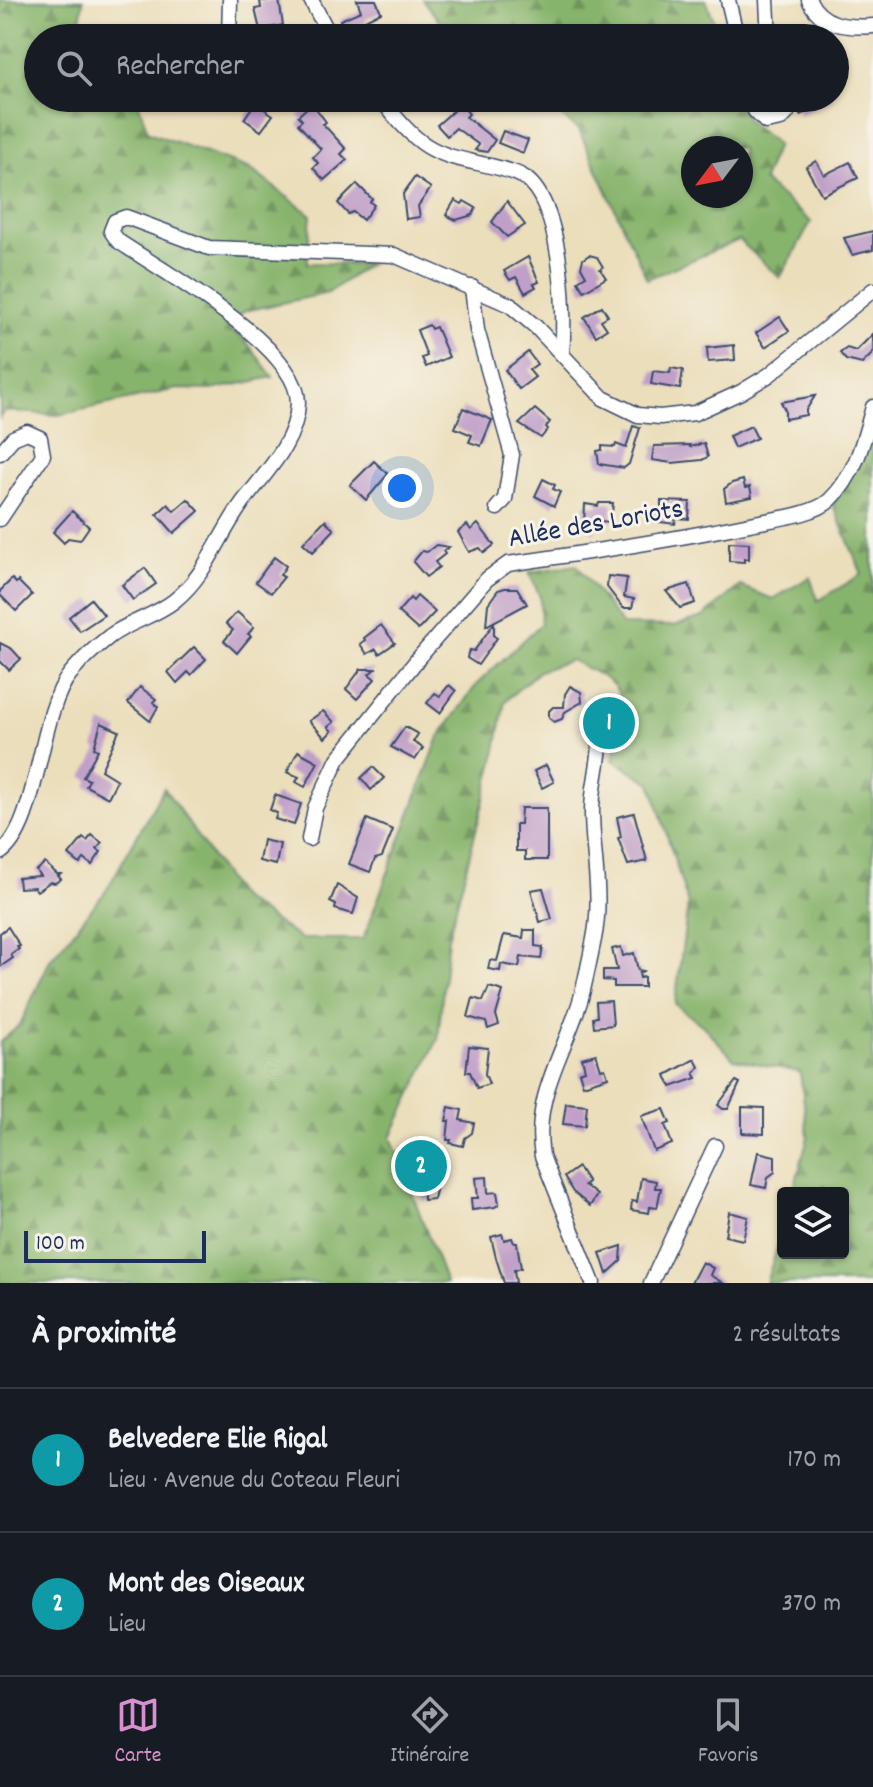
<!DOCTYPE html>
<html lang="fr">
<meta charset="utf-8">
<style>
:root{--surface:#171b24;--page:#20242c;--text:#f1f3f6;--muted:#9ea1a6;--line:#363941;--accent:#d690ce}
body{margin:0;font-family:Dekko,sans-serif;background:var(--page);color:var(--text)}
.controls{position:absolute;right:24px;bottom:24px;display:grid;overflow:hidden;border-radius:8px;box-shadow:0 2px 6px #0004}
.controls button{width:72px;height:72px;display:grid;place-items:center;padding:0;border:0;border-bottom:2px solid var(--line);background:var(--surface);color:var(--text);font:40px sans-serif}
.compass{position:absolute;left:681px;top:136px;width:72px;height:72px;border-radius:50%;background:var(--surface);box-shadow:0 2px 6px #0004;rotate:238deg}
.scale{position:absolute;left:24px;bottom:20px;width:182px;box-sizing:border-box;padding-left:8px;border:4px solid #1b2f5e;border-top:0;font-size:22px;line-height:28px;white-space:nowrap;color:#1b2f5e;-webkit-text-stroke:6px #f7f3e8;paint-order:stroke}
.you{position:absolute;left:402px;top:488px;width:28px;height:28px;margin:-20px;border:6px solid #fff;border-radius:50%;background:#1a73e8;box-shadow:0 0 0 12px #1a73e833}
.badge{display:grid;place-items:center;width:52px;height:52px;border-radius:50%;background:var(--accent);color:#fff;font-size:26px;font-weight:700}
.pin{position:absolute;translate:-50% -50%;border:4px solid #fff;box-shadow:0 2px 8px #0006}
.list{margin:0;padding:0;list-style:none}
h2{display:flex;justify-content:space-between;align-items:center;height:104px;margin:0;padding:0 32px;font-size:34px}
h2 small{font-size:26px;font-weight:400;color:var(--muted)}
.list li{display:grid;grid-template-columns:52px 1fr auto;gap:24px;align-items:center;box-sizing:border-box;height:144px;padding:0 32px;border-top:2px solid var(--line)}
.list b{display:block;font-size:30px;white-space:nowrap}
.list p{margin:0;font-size:26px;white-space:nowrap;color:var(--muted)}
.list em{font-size:26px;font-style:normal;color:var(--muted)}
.icon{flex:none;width:44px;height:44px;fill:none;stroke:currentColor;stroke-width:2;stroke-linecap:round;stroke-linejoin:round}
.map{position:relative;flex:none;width:873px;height:1283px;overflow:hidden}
.search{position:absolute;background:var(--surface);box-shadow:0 2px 6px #0004;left:24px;right:24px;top:24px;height:88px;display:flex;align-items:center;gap:20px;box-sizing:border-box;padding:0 28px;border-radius:44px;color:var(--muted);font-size:30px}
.sheet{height:392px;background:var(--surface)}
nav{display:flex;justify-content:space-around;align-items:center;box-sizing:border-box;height:112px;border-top:2px solid var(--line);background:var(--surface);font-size:22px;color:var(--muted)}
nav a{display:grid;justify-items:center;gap:4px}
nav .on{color:var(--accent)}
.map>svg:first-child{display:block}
</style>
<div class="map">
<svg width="873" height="1283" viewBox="0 0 873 1283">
<defs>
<pattern id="forest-firs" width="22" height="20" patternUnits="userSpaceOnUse" patternTransform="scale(2)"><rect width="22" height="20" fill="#87b46c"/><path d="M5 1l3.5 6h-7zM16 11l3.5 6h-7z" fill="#6e935c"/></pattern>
</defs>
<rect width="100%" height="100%" fill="#f7f3e8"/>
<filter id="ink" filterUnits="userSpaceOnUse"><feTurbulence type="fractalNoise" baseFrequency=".0125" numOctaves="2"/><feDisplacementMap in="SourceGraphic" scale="16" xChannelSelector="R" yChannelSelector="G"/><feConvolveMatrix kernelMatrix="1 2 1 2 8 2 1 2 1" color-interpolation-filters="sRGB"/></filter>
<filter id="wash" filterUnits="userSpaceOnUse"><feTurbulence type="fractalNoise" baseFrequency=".006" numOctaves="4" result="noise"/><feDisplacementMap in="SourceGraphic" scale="32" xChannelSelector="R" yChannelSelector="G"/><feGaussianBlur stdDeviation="1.8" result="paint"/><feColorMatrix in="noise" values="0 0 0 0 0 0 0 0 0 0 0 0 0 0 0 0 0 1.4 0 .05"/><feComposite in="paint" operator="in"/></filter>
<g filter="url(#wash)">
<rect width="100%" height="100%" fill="#ebdebb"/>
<g fill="url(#forest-firs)" stroke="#517265" stroke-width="2" fill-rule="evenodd">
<path d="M0,0H83L80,24L99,38H38V98H137L148,132L250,169L311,215L307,263L369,264L328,293L245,311L226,326L248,344L273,377L211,390L177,389L58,415L4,411L0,418Z"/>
<path d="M423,0H706L721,38H459L443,26Z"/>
<path d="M537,98H740L746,120L777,144L763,181L811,222L780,278L739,240L647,279L579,130ZM741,148V196H693V148Z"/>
<path d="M873,423V1283H766L783,1229V1253H843V1193H793L808,1136L800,1072L734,1059L703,1026L675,1004L688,904L651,783L613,760C619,739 631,699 610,682C599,673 583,667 571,660L539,671L505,701L494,761L448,938L438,1039L391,1137L446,1283H0V1042L20,1025L50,960L106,891L164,788L239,897L301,939H363L439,737L477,684L541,624L540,597L529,572L577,565L622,625L674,626L703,617L740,586L773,599L810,577L818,601L862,574L833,505Z"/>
</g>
<g id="blocks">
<g fill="#c09fc8">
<path d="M279,0L283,25L260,30L255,9L261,8L260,1Z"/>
<path d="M357,0H376L381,12L365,20L366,23L343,28L340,20L361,11Z"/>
<path d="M793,98H834L800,115Z"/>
<path d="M255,103L273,115L261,131L244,119Z"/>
<path d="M312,103L326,122L323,124L346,149L341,154L347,160L324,180L313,168L318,163L313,157L321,149L298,124L302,120L298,116Z"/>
<path d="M461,104L469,114L466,117L495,140L487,152L475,150L479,145L456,128L447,136L437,125Z"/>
<path d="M503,131L528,140L523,153L498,143Z"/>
<path d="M816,161L824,175L850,162L858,178L822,195L806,167Z"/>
<path d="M415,177L431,188L418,206L420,217L406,219L403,194Z"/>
<path d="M357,184L372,199L370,202L374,205L363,220L353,212L348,214L338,203Z"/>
<path d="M455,200L462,204L464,201L476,208L473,215L456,220L446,215Z"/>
<path d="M507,201L525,225L507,237L492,222Z"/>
<path d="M873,231V250L852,255L844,238Z"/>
<path d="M589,255L597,257L603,267L600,269L606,278L584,291L578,281L586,276L581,267L583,259Z"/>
<path d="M528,257L539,282L534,284L536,287L525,293L516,277L510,280L504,271Z"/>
<path d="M602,306L608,316L601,320L607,329L596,336L584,317Z"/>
<path d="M780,317L789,331L765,347L756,333Z"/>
<path d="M429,325L431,329L436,327L449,357L426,367L422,358L427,356L417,330Z"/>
<path d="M873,334V353L862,364L846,360L840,353L847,348L856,351Z"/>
<path d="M734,345L735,360L708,362L707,348Z"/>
<path d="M528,352L537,364L529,370L535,377L519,389L505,370Z"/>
<path d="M671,368L683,370L680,389L651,384L653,371L670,373Z"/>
<path d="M815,396L806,410V415L785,419V410L781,402Z"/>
<path d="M463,408L492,420L481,446L469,442L472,435L455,428Z"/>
<path d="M535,409L550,422L546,427L548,429L541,438L519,424Z"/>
<path d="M633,426L640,428L629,464L624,468L599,464L597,451L602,450V446L615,447L616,444L626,448Z"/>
<path d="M751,426L757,438L734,448L729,436Z"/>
<path d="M704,443L708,457L702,460L672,463L652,460L654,446L690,445V447Z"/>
<path d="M374,461L388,474L366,500L350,485Z"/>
<path d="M543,479L555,485L553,489L560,492L554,506L535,496Z"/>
<path d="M743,480L745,488L750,487L752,497L726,502L724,489L732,483Z"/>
<path d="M188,499L199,511L174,533L157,514L168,504L174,511Z"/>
<path d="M661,501L690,502L689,519L676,518L675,524L645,520L646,510L661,511Z"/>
<path d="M599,503H613L611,522L600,521L594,533L584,525L585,504L598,506Z"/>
<path d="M72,511L89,527L80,540L68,538L64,543L53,532Z"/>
<path d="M325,520L334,530L313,552L303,543Z"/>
<path d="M478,524L494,545L484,553L480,548L469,552L458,532L467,525L471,530Z"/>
<path d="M729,542L749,543V559L744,558V562L729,561Z"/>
<path d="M436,545L449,547L443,551L445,554L435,562L439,567L426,577L413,562L422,551L427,552Z"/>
<path d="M274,557L286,566L280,575L284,577L271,593L256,582Z"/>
<path d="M145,568L156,584L133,600L122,585Z"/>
<path d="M608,576L627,578L624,597L634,599L632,608H623L607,587Z"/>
<path d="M12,579L16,583L18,581L32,595L16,611L0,595V591Z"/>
<path d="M689,584L695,603L680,608L666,591Z"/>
<path d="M505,588H517L527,604L486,626L488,604L498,590Z"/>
<path d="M417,596L435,612L418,630L398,612L410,598L413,601Z"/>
<path d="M91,599L104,615L80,631L69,617Z"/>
<path d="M237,612L254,627L248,634L251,636L237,653L224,641L233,630L226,624Z"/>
<path d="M494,623V636L497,638L478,665L467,658L468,653L470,650L474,651Z"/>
<path d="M381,625L395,643L379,654L376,649L367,654L360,644L365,640L364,638Z"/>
<path d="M0,643L12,649L21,659L9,670L0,661Z"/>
<path d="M194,647L206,659L191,675L188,672L177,683L168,672Z"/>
<path d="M361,669H375L369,674L375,679L357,699L346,689Z"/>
<path d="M449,685L456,691L440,713L427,703L435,693L440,696Z"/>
<path d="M570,686L581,692L582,702L565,712L562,719L554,722L549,718V711L553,707H564L565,694Z"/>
<path d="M140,687L156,699L153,702L158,707L150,721L128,703Z"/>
<path d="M323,711L334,722L328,727L332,731L325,738L309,721Z"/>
<path d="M101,723L119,731L101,770L117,780L108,798L86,786L89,780L83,777L98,750L94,748Z"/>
<path d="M405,727L418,734L413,742L423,748L415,760L391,747Z"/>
<path d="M298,751L318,762L305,787L296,782L299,777L287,772Z"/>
<path d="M546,765L554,782L542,788L534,771Z"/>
<path d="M373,767L384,778L371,790L361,778Z"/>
<path d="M275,795L301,804L294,825L275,819L277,813L270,810Z"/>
<path d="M521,808H547V860H525V851H516V824H520Z"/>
<path d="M634,813L647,861L628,865L618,838L621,837L617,817Z"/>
<path d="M367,819L393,830L382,857L375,859L370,872L349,864Z"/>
<path d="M92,835L102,843L97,849L101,852L92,865L84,859L80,864L69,855L83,838L87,841Z"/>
<path d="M263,840L280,844L276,865L259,861Z"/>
<path d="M45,863L57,874H61L58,876L61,879L55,883L50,882L37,891L34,887L19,888L18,878L40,876L36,870Z"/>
<path d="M337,885L358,898L353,914L335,909L336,905L330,902Z"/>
<path d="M543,888L552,919L540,922L531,890Z"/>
<path d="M8,927L20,946L17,947L19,949L11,955L13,958L0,967V933Z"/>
<path d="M524,930H535V946L543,947L541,959L521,957L519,967L501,964L500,971L488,969L490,960L497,961L504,935L523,938Z"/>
<path d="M621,947L623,956L634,953L638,970L643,971L639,973L640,978L644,977V987H614V981L603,980V970H617L612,949Z"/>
<path d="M489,987L503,991L496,1015L499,1025L488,1029L486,1022L468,1017L473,998L483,1001Z"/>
<path d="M611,1001L613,1025L594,1027L593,1018L597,1017L596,1002Z"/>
<path d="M469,1046L488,1048L485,1074L489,1084L477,1088L470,1072H466Z"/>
<path d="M596,1054L601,1069L605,1068L608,1077L583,1085L579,1072L585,1070L582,1058Z"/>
<path d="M695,1059L699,1067L694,1073L697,1078L671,1087L666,1075Z"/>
<path d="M736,1081L740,1083L728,1109H723L718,1105Z"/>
<path d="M566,1103L587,1105L585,1126L563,1124Z"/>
<path d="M449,1107L462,1110L460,1120L474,1123L472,1133L465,1138L463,1146L450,1143L451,1140H447L449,1121H446Z"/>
<path d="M742,1107L764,1108V1134L742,1133Z"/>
<path d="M664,1109L670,1123L665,1125L672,1144L654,1151L641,1116Z"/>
<path d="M758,1152L775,1156V1172L768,1177L766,1188L751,1185Z"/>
<path d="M578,1167L588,1182L584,1185L597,1195L590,1206L573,1192L564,1177Z"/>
<path d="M487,1177L488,1193L497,1192L499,1204L495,1207L472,1210L471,1198H478L476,1178Z"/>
<path d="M641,1178L656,1181L655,1188H661L657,1208L650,1207L649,1213L631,1210L632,1201L637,1202Z"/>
<path d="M430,1179L437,1186L434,1199L423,1200L422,1185L424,1181Z"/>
<path d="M729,1212L748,1217L743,1240L725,1236Z"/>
<path d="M502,1234L504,1240L512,1238L514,1243H517L521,1268L514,1270L516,1283H504L496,1258L491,1237Z"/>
<path d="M622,1246L621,1261L607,1274L600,1253Z"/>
<path d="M702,1262L713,1268L710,1275L723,1283H691Z"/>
</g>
</g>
</g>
<g filter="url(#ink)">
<use href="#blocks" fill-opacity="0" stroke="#3a496c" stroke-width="2"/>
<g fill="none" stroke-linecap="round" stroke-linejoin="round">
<defs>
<g id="minor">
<path d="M311,0L331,38"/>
<path d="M728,0L737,38"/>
<path d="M767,0L769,38"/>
<path d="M809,0C821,26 848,28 873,26"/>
<path d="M229,38L230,0"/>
<path d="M380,98C393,114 409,135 427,146C454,163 491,162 520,175C562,195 566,311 562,353"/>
<path d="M752,98L755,111L766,122L781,119L787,113L782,98"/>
<path d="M472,287L477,330L512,455L505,499L497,508"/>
<path d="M0,453L13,438L27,432L40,438L43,455L0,519"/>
<path d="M309,839L315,808L338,759L417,660L487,579L508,564C591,552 673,540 755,523C775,519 816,514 830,500C856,475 864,439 873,407"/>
<path d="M0,853C39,827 38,714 70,674C81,661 96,647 110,636C129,622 155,616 174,601C206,576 219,535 243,502C265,473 297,442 298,403C299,346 162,271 118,241L111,231L115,221L126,217L209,248L394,255L510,305L536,327L603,398L638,415L660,417L695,413L741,392L769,375L873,290"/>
<path d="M593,1283L542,1156C532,1096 565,1053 581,998C586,979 590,958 594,939C603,896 592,853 592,811C592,779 607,745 596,714"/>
<path d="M651,1283L715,1146"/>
</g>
</defs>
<use href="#minor" stroke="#3a496c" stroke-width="17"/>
<use href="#minor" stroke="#fff" stroke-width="14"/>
</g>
</g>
<g text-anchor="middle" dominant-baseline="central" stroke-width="6" stroke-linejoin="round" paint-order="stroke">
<g font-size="28" fill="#1b2f5e" stroke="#f7f3e8">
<text transform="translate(596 526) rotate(-10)">Allée des Loriots</text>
</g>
</g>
</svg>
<div class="controls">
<button><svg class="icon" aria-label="layers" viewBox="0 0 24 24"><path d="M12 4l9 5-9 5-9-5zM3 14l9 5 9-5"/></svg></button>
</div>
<svg class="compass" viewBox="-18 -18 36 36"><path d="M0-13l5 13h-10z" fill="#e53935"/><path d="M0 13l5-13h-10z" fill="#9ea1a6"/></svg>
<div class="scale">100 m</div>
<div class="you"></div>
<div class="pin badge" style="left:609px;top:723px;background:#0f9aa8">1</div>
<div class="pin badge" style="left:421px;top:1166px;background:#0f9aa8">2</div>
<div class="search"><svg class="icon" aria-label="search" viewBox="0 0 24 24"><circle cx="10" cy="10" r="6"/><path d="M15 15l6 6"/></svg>Rechercher</div>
</div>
<section class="sheet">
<h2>À proximité<small>2 résultats</small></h2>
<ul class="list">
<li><span class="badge" style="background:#0f9aa8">1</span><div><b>Belvedere Elie Rigal</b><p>Lieu · Avenue du Coteau Fleuri</p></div><em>170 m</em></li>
<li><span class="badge" style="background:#0f9aa8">2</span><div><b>Mont des Oiseaux</b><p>Lieu</p></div><em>370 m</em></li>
</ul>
</section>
<nav>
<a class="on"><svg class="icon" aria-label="map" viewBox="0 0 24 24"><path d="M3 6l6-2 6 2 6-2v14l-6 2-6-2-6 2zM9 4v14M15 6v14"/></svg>Carte</a>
<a><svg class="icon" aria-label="directions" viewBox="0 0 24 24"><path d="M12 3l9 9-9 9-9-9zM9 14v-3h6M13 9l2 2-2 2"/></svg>Itinéraire</a>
<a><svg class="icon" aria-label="saved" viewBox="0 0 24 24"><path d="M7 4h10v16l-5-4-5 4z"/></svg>Favoris</a>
</nav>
